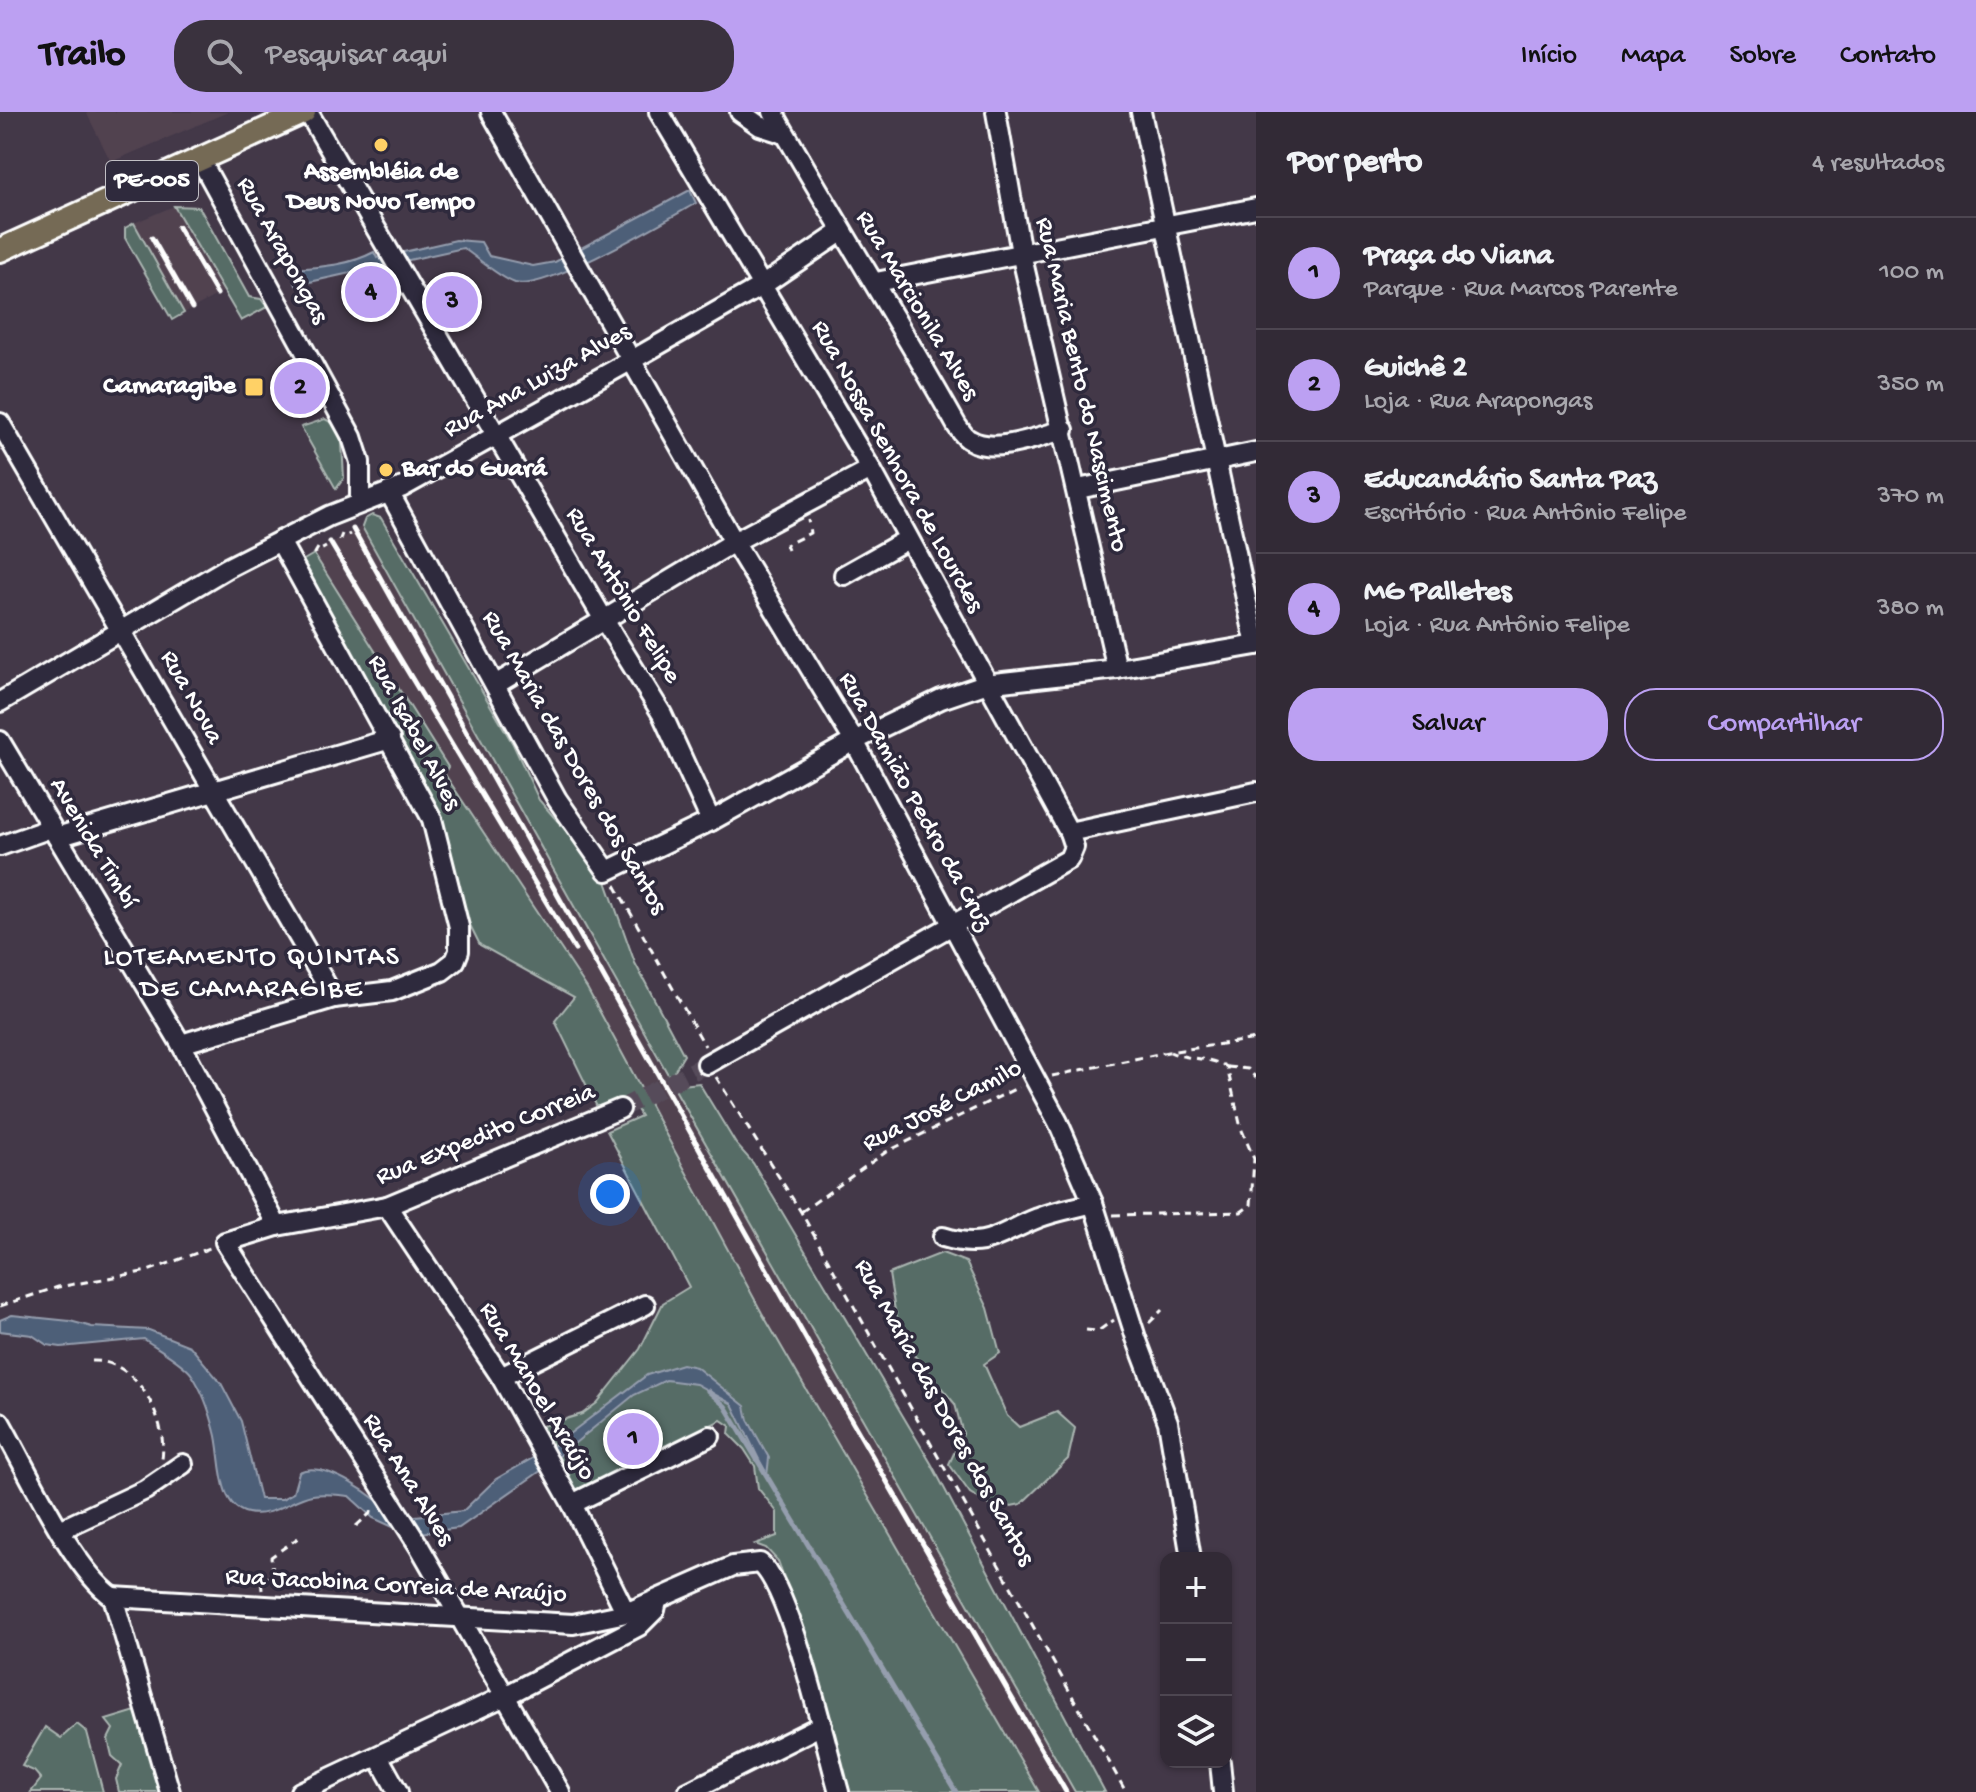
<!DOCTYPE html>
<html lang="pt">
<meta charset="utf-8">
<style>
:root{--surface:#322a36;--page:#3a323e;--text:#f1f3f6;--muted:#a8a7ad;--line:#4d4651;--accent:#bca0f2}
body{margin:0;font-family:"Gochi Hand",sans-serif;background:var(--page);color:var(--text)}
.controls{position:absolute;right:24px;bottom:24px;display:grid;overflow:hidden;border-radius:16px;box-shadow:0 2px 6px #0004}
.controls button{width:72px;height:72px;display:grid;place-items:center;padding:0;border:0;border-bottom:2px solid var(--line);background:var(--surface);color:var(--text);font:40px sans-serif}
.you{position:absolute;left:610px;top:1082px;width:28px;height:28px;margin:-20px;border:6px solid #fff;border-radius:50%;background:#1a73e8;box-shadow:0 0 0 12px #1a73e833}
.badge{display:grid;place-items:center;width:52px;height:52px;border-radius:50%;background:var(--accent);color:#111;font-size:26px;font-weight:700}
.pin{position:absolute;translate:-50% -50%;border:4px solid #fff;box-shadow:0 2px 8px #0006}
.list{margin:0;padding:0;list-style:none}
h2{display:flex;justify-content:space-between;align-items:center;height:104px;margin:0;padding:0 32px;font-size:34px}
h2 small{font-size:26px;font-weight:400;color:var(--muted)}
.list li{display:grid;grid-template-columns:52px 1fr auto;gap:24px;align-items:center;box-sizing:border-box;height:112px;padding:0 32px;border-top:2px solid var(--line)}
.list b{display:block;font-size:30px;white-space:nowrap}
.list p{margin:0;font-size:26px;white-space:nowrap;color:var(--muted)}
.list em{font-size:26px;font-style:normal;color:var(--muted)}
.actions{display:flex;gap:16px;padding:24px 32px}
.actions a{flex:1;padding:18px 0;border:2px solid var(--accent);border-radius:32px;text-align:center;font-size:28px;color:var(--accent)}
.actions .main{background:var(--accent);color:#111}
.icon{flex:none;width:44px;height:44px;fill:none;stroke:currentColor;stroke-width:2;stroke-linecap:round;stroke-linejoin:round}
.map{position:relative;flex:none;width:1256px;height:1680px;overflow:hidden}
header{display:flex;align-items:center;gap:48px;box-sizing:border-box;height:112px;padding:0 40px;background:var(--accent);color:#111}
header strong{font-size:38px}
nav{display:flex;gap:44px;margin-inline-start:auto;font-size:28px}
.search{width:560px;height:72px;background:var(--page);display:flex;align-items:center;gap:20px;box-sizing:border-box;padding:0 28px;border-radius:32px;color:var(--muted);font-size:30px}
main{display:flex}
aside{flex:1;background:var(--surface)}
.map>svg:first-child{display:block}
</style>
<header>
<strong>Trailo</strong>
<div class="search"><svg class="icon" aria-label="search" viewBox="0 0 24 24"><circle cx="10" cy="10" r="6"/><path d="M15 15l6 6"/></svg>Pesquisar aqui</div>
<nav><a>Início</a><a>Mapa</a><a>Sobre</a><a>Contato</a></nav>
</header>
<main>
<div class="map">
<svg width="1256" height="1680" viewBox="0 0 1256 1680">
<rect width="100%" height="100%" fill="#433848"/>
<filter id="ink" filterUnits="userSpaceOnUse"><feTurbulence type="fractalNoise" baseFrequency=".0125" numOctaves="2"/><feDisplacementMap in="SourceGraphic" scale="16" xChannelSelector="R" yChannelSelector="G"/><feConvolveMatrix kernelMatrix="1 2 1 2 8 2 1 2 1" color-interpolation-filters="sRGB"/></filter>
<g filter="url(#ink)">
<g fill="#514250">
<path d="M86,0H228L111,50Z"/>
<path d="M174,94L224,179L184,201L134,111Z"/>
<path d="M361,415L673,974L1075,1680H1039L762,1201L587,876L444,661L448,655L314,442Z"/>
</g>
<g fill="#576c66" stroke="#abb6b2" stroke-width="2">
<path d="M174,94L199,95L249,185L261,187L267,195L241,209Z"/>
<path d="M134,111L184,201L172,208L125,126V116Z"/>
<path d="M325,307L336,313L342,331L344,366L336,377L301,315Z"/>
<path d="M372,403L381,406L513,632L539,688L603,761L635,851L684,943L670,966L362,415L365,407Z"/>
<path d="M314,442L448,655L444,661L587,876L762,1201L1039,1680H850L798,1503L778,1449L766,1436L755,1432L777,1424V1400L758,1376L755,1354L744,1337L729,1322L730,1314L721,1308L578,1380L542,1314L582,1302L597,1291L640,1237L663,1191L689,1175L607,1019L641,1004L629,985L598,997L555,909L574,885L480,833L461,795L437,694L302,449Z"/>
<path d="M699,971L736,1032L753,1051L932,1353L1105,1680H1075L673,974Z"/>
<path d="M942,1141L966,1150L988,1196L1000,1241L984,1252L1007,1304L1019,1315L1057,1300L1075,1316L1068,1347L1021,1392L996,1397L970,1381L949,1352L963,1322L955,1292L908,1236L895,1199L889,1162Z"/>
<path d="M139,1598L160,1680H119L116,1667L122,1653L112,1644L108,1627L113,1617L106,1608Z"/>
<path d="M77,1612L87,1620L103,1680H31L41,1667L34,1659L22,1654L45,1615L61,1626Z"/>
</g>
<g fill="#4e5e78" stroke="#959eae" stroke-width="2">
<path d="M690,78L696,91C666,108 545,180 515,171C498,165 478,146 463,136L296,173L291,157C320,155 348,154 374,140L377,146L456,128L481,130L489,144L533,154L555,150Z"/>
<path d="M12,1203L70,1209L92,1215L149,1218L190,1234L221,1271L241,1309L260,1387H282L293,1381L299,1360C325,1347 378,1386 396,1406L463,1399L496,1367L552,1335L647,1263L682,1252L696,1255L745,1294L748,1308L769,1346L767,1364L732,1292L696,1272L666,1268L634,1283L542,1358L459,1416L420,1421L393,1415L373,1406L349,1384C337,1383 324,1381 312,1383C291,1387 272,1406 248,1401C216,1394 222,1344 215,1320C210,1300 204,1281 192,1263C185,1252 157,1236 144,1227L61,1235L47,1233L32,1223L0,1219V1208Z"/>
</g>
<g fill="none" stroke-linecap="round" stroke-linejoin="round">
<path stroke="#959eae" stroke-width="5" d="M708,1279L725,1294L956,1680"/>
<path stroke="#564c5a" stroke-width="18" stroke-dasharray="18 9" stroke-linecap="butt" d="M620,997L707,952"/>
<defs>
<g id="minor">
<path d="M308,0L604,508L662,602L711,709"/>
<path d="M491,0L734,430L854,629L1058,1010L1093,1091L1136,1226L1168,1310L1191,1446"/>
<path d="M659,0L871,357L1069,720L1074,735L1069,747L707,952"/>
<path d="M740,0L760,14L785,22"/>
<path d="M773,0C833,106 898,208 957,314C960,318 965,326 970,328C994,343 1040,324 1064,318"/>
<path d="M996,0L1021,141L1117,557"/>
<path d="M1141,0L1256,533"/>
<path d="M200,47L352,325L360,350V390"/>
<path d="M876,170L1256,96"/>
<path d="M0,311L334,886"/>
<path d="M1078,377L1256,340"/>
<path d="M389,380L557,687L607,759L711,709L854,629L941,587L985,572L1117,557L1256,533"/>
<path d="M844,463L908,427"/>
<path d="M495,573L734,430L871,357"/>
<path d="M0,590L227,456L329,404L403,375L632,248L763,173L841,120"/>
<path d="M0,629L181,932L277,1114"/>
<path d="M1069,720L1256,680"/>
<path d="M57,725L390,627"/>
<path d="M0,734L51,716"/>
<path d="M181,932L334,886L392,879L442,859L455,849L459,839V815L432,707L280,429"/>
<path d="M387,1094L501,1265L572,1392L626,1501"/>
<path d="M943,1125C988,1139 999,1121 1038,1106C1055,1099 1075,1096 1093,1091"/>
<path d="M501,1265L645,1193"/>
<path d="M0,1310C26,1355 72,1457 113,1485L170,1680"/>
<path d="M572,1392L710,1324"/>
<path d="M60,1418L145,1378L183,1352"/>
<path d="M113,1485L573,1512L626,1501L733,1454L760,1451C791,1476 826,1635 839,1680"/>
<path d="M379,1646L398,1680"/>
<path d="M1220,1650L1223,1680"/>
<path d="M300,1680L507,1583L639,1514L655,1498L657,1489"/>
<path d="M560,1680L419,1434L225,1130L277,1114L387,1094L620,997"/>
<path d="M688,1680L822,1613"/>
</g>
<path id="major" d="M0,138L304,0"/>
</defs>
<use href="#minor" stroke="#fff" stroke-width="24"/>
<use href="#major" stroke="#fff" stroke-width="28"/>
<g stroke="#fff" stroke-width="3" stroke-dasharray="8 6" stroke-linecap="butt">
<path d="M342,422L340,427L350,422"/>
<path d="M318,436L315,441L326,435"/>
<path d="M788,438L786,433L810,421L808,408"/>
<path d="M615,773L705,934"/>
<path d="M1227,955L1248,957L1256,966"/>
<path d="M1052,964L1168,940L1256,927"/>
<path d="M716,965L801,1100L1126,1680"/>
<path d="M801,1100L886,1040L1019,975"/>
<path d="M1113,1103L1241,1100L1251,1093L1254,1047L1241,1016L1227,955C1208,944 1190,949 1170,940"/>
<path d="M0,1194L58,1175L148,1159L210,1136"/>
<path d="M1149,1211L1162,1198"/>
<path d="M1086,1218L1098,1219L1114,1208"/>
<path d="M92,1249C137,1247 168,1307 162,1347"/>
<path d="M356,1414L376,1396"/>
<path d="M262,1478L261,1467L274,1465L271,1445L298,1426"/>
</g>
<use href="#minor" stroke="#2f2a3d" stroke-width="18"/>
<use href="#major" stroke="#756a55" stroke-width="22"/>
<g stroke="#fff" stroke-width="5">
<path d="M178,115L217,182"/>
<path d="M152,126L192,196"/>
<path d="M353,417L844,1295L1066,1680"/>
<path d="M330,430L575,838"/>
</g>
</g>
</g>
<g fill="#ffd166" stroke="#2f2a3d" stroke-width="3">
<circle cx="381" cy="33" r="8"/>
<rect x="244" y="265" width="20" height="20" rx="4"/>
<circle cx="386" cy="358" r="8"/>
</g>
<g text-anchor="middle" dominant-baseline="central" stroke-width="7" stroke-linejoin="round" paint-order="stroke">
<rect fill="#2f2a3d" stroke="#c1bfc5" stroke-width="2" x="106" y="49" width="92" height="40" rx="6"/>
<g font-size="24" font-weight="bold" fill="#fff">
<text x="152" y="69">PE-005</text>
</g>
<g font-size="26" font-weight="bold" fill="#fff" stroke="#2f2a3d">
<text x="381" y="61">Assembléia de<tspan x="381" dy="30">Deus Novo Tempo</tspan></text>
<text x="236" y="275" text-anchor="end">Camaragibe</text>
<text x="402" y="358" text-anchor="start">Bar do Guará</text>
</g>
<g font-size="26" fill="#fff" stroke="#2f2a3d">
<text transform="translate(281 139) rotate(61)">Rua Arapongas</text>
<text transform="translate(916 194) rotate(59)">Rua Marcionila Alves</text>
<text transform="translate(538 270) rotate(-29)">Rua Ana Luiza Alves</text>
<text transform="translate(1080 273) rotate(77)">Rua Maria Bento do Nascimento</text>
<text transform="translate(896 355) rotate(61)">Rua Nossa Senhora de Lourdes</text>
<text transform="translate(622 484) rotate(59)">Rua Antônio Felipe</text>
<text transform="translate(190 586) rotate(61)">Rua Nova</text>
<text transform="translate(413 621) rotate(62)">Rua Isabel Alves</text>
<text transform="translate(573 651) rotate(60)">Rua Maria das Dores dos Santos</text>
<text transform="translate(914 690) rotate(61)">Rua Damião Pedro da Cruz</text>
<text transform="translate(92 732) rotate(59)">Avenida Timbí</text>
<text transform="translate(943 995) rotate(-27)">Rua José Camilo</text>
<text transform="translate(486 1024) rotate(-22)">Rua Expedito Correia</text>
<text transform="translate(536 1280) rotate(59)">Rua Manoel Araújo</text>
<text transform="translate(943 1301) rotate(61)">Rua Maria das Dores dos Santos</text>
<text transform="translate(407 1368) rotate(58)">Rua Ana Alves</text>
<text transform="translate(396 1475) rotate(3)">Rua Jacobina Correia de Araújo</text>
</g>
<g font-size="28" letter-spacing="2" fill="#fff" stroke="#2f2a3d">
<text x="252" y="846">LOTEAMENTO QUINTAS<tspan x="252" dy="32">DE CAMARAGIBE</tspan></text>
</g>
</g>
</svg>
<div class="controls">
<button>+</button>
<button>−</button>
<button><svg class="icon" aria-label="layers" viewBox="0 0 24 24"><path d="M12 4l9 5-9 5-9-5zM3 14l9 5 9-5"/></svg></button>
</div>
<div class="you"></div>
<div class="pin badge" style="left:633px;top:1327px">1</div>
<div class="pin badge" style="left:300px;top:276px">2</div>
<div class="pin badge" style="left:452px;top:190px">3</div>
<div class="pin badge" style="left:371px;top:180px">4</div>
</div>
<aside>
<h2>Por perto<small>4 resultados</small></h2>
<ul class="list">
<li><span class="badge">1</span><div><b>Praça do Viana</b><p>Parque · Rua Marcos Parente</p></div><em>100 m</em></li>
<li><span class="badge">2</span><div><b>Guichê 2</b><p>Loja · Rua Arapongas</p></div><em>350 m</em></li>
<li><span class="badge">3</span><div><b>Educandário Santa Paz</b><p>Escritório · Rua Antônio Felipe</p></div><em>370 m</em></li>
<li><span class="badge">4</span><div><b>MG Palletes</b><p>Loja · Rua Antônio Felipe</p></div><em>380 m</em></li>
</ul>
<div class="actions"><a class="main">Salvar</a><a>Compartilhar</a></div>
</aside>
</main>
